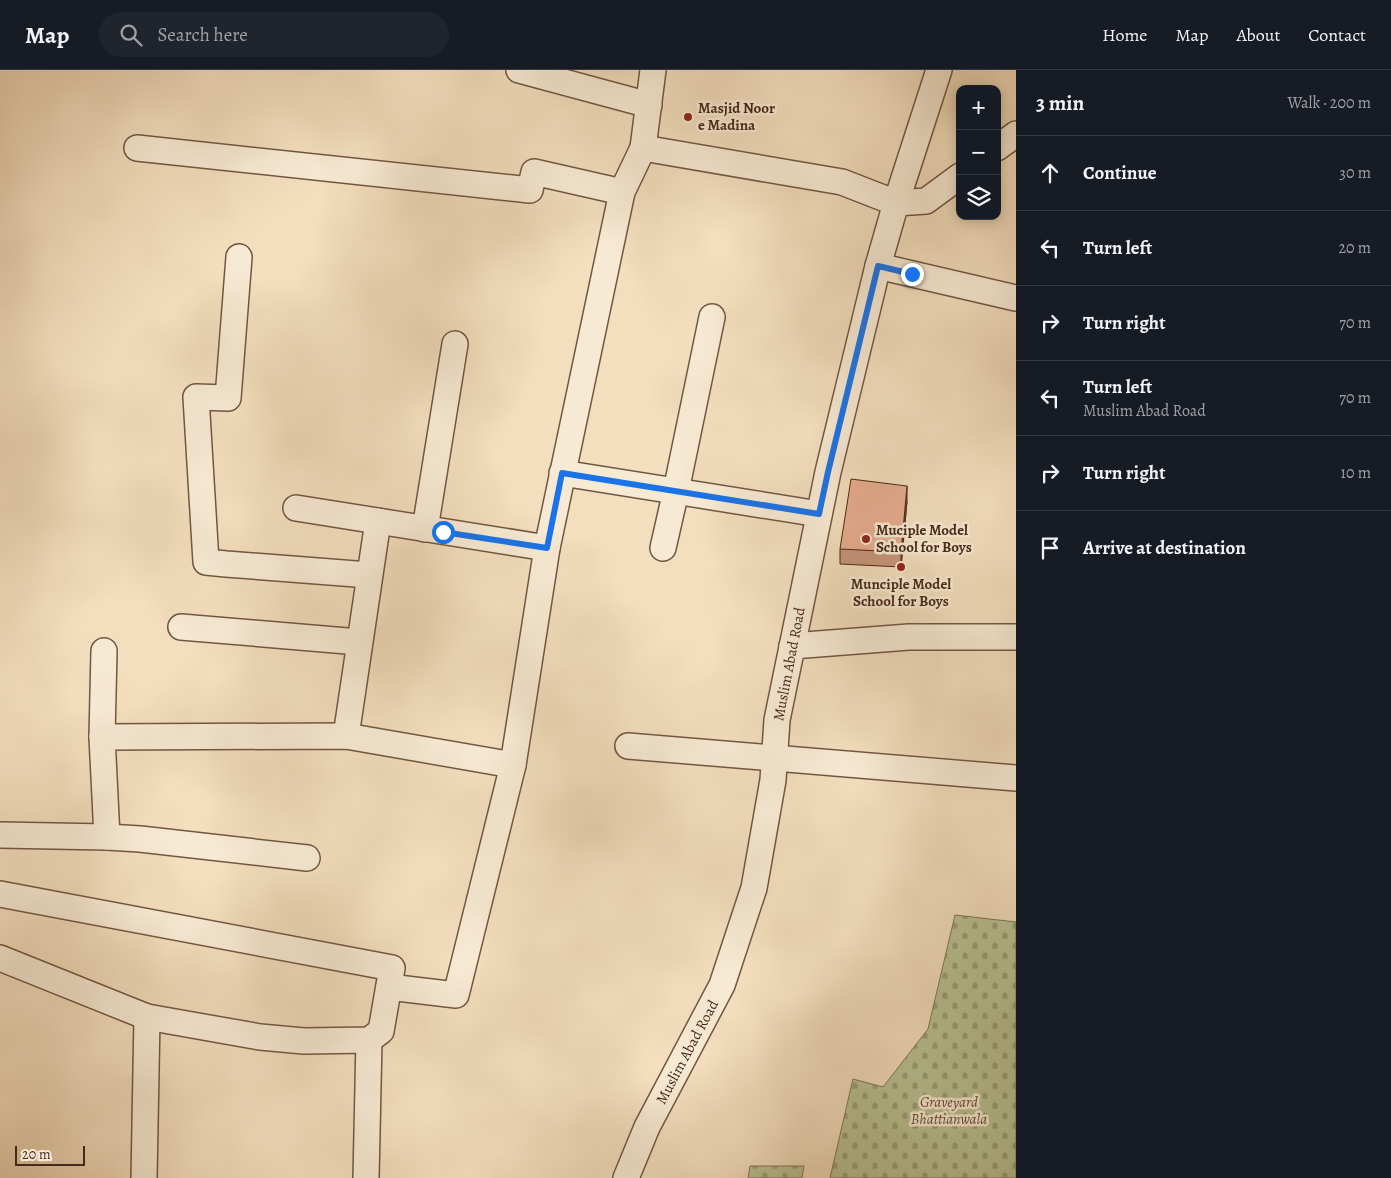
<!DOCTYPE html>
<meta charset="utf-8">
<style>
:root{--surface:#171b24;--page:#20242c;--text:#f1f3f6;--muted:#9ea1a6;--line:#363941}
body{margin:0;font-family:Alegreya,serif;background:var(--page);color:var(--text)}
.controls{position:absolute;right:15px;top:15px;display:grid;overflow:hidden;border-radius:10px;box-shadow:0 2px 12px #0003}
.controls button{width:45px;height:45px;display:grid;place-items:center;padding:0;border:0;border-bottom:1px solid var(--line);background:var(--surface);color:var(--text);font:25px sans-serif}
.scale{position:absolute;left:15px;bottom:12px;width:70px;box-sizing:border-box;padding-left:5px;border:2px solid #482819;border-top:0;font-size:14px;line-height:18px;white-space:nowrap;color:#482819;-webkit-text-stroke:4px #f7ead4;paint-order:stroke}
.stop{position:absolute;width:15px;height:15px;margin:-11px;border:4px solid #1a73e8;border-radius:50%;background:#fff}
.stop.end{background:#1a73e8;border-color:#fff;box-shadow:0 1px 5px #0008}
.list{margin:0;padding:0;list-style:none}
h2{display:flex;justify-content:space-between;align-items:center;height:65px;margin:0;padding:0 20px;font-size:21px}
h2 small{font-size:16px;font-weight:400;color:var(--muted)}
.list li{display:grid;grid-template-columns:32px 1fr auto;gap:15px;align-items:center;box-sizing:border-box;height:75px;padding:0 20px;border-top:1px solid var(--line)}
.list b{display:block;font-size:19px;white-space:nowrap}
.list p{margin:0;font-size:16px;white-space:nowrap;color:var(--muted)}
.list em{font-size:16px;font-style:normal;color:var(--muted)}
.icon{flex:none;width:28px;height:28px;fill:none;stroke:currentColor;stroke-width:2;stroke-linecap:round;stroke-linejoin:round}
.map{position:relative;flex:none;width:1016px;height:1108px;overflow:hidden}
header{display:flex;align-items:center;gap:30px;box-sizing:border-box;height:70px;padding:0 25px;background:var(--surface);border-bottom:1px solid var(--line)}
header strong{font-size:24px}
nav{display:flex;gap:28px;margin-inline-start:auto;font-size:18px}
.search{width:350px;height:45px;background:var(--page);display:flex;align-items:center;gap:12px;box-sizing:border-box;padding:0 18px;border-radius:28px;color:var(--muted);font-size:19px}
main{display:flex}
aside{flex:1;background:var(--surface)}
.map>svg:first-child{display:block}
</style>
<header>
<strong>Map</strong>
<div class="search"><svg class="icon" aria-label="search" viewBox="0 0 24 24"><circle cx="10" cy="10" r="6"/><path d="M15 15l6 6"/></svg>Search here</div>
<nav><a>Home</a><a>Map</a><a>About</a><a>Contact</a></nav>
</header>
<main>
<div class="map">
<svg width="1016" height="1108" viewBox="0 0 1016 1108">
<defs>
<pattern id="cemetery-stones" width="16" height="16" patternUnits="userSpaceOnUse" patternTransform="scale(1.25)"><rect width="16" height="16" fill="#b8c293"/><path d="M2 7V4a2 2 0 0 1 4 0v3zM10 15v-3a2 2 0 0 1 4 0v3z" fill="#989e77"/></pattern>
</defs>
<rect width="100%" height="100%" fill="#f3debd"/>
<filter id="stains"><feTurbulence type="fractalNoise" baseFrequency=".004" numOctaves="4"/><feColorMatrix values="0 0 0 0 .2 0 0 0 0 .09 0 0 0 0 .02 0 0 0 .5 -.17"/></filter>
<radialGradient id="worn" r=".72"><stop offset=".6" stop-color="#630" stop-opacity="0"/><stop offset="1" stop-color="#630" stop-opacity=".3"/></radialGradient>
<g fill="url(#cemetery-stones)" stroke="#807556">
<path d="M955,845L1016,852V1108H830L853,1009L883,1017L928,959Z"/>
<path d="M750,1096H804L802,1108H748Z"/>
</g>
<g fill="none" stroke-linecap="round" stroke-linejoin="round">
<defs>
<g id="minor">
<path d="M519,0L649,35"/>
<path d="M137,78L530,120L534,102L622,122"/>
<path d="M643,78L842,112L896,133L939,0"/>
<path d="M997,78L1016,64"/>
<path d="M239,187L228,328L196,327L206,492L226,494L369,505"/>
<path d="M878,196L1016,228"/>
<path d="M562,403L819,444"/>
<path d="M296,438L547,478"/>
<path d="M425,459L455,274"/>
<path d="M663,478L676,421L712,247"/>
<path d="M181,557L359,572"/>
<path d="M792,576L909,567H1016"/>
<path d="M346,666L378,451"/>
<path d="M102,667L104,581"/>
<path d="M628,676L1016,708"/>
<path d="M0,765L107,767L140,769L307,788"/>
<path d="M107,767L102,667L346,666L513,695"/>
<path d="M0,824L392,898L381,961L369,970L304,971L260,967L147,947L0,888"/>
<path d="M389,917L456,925L513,695L547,478L622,122L643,78L653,0"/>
<path d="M144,1108L147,947"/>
<path d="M366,1108L369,970"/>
<path d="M626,1108L647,1057L722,915L754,818L773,710L777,650L828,402L878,196L896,133L926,131L960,106"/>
</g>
</defs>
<use href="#minor" stroke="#735642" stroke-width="28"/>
<use href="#minor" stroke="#f7ead4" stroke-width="25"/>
</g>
<path fill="#c6947a" stroke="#482819" d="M907,431L901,497L840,494V479Z"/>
<path fill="#a17863" stroke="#482819" d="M907,416V431L901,497V482Z"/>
<path fill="#e6ac8e" stroke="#482819" d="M851,409L907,416L901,482L840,479Z"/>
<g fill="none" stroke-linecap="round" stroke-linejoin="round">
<path stroke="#1a73e8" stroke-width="6" d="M443,462L547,478L562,403L819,444L828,402L878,196L912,204"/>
</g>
<g fill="#8f2418" stroke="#f7ead4" stroke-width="2">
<circle cx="688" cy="47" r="5"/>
<circle cx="866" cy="469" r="5"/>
<circle cx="901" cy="497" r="5"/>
</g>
<g text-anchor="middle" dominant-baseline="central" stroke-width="5" stroke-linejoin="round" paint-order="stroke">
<g font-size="15" font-weight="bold" fill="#482819" stroke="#f7ead4" text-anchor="start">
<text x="698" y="38">Masjid Noor<tspan x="698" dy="17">e Madina</tspan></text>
<text x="876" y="460">Muciple Model<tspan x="876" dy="17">School for Boys</tspan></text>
<text x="901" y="514" text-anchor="middle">Munciple Model<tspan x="901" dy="17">School for Boys</tspan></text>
</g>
<g font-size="15" fill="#482819" stroke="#f7ead4">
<text transform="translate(789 594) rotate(-79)">Muslim Abad Road</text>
<text transform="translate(687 982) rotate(-62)">Muslim Abad Road</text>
</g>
<g font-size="15" font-style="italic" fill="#644e38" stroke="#f7ead4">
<text x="949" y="1032">Graveyard<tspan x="949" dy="17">Bhattianwala</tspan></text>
</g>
</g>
<rect width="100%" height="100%" filter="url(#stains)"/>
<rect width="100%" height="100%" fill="url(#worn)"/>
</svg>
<div class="controls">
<button>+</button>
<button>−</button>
<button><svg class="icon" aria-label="layers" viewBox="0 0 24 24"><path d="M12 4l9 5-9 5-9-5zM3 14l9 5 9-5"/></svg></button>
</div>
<div class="scale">20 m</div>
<div class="stop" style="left:443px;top:462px"></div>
<div class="stop end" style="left:912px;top:204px"></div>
</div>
<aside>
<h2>3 min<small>Walk · 200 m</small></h2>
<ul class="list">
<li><svg class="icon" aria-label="ahead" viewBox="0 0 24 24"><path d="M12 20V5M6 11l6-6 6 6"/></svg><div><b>Continue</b></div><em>30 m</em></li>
<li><svg class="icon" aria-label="left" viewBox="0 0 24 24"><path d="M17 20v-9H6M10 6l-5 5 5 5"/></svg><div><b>Turn left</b></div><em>20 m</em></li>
<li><svg class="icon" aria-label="right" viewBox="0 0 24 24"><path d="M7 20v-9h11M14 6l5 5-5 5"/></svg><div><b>Turn right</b></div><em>70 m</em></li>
<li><svg class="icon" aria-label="left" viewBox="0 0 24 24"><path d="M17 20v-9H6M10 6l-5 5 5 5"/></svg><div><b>Turn left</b><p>Muslim Abad Road</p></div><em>70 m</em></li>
<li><svg class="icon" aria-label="right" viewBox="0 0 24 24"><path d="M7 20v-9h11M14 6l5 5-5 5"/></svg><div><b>Turn right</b></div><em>10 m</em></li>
<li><svg class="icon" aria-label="arrive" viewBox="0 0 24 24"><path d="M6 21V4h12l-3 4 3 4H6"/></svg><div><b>Arrive at destination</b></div></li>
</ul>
</aside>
</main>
